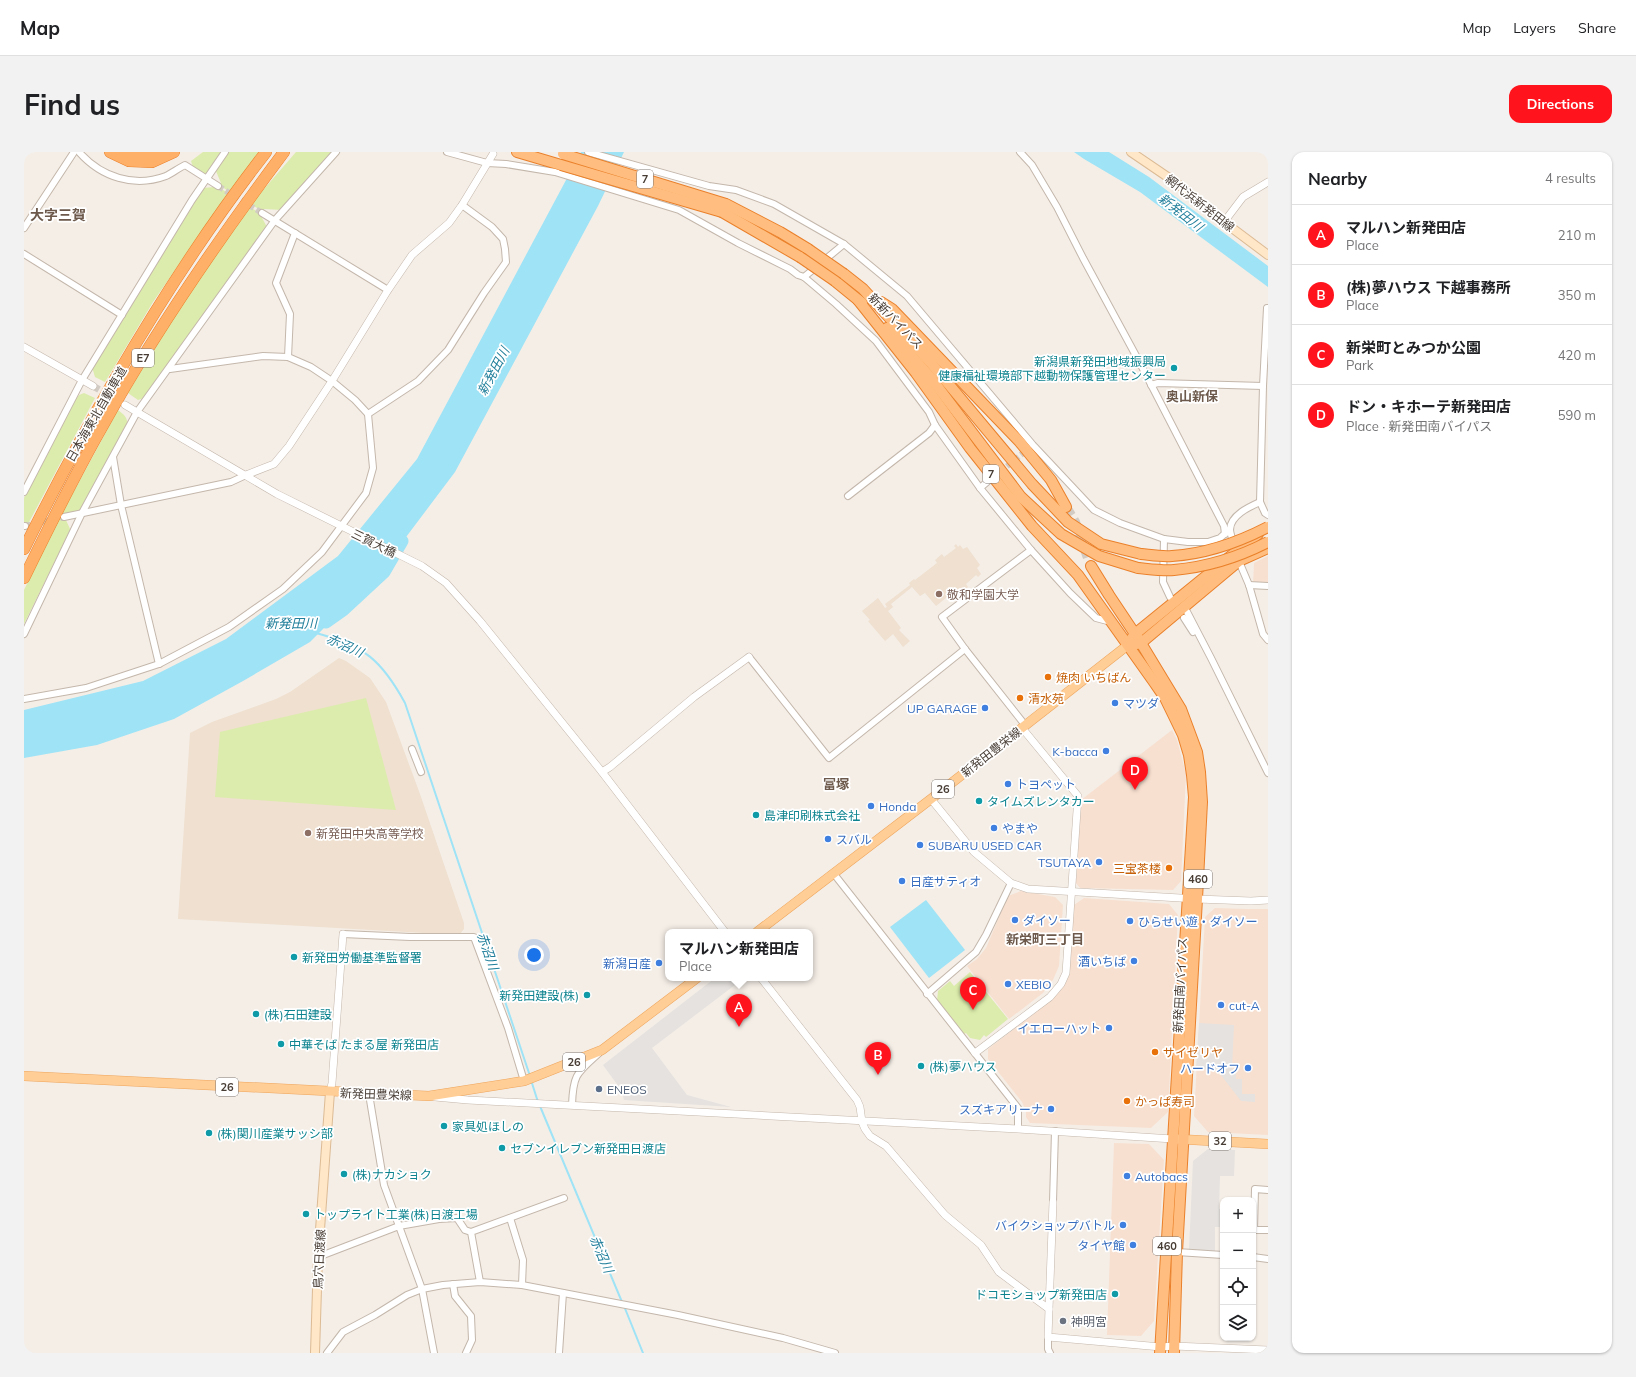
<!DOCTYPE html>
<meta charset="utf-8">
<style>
:root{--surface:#fff;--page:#f2f2f2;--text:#202124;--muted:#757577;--line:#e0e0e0;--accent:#ff141d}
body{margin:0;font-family:Mulish,"Noto Sans JP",sans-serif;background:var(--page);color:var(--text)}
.controls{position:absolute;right:12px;bottom:12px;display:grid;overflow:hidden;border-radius:8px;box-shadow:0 1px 3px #0004}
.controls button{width:36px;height:36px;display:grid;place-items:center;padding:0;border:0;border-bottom:1px solid var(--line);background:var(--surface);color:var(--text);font:20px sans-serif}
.you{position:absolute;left:510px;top:803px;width:14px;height:14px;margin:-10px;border:3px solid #fff;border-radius:50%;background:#1a73e8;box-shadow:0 0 0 6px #1a73e833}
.badge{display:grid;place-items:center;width:26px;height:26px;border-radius:50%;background:var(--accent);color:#fff;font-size:13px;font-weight:700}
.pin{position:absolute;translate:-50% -33px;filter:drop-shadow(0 1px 2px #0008)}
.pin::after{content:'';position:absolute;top:21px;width:14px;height:12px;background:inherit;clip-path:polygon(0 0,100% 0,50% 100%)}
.popup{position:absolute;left:641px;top:777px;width:148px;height:52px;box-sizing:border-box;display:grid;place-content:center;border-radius:8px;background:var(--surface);filter:drop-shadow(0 1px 3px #0005);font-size:13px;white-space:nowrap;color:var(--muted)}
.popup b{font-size:15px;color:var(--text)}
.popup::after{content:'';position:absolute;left:50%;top:100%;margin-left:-8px;border:8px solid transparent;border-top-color:var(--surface)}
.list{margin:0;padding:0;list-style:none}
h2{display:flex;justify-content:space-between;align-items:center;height:52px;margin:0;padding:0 16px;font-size:17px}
h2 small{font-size:13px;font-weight:400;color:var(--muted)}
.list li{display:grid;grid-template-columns:26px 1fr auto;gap:12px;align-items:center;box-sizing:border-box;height:60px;padding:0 16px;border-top:1px solid var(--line)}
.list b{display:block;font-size:15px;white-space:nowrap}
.list p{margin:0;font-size:13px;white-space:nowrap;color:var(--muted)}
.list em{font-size:13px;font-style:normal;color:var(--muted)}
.icon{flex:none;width:22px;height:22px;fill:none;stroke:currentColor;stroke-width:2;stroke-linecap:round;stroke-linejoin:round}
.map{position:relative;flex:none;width:1244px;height:1201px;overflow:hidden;border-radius:12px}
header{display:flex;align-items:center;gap:24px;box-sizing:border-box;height:56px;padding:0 20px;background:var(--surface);border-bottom:1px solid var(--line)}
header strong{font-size:19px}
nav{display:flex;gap:22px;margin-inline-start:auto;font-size:14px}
.intro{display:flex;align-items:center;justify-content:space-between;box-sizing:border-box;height:96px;padding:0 24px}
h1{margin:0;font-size:28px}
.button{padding:10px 18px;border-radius:12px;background:var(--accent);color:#fff;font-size:14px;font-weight:700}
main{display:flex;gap:24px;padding:0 24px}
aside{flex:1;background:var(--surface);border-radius:12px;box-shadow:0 1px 3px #0004}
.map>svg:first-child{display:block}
</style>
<header>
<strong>Map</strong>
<nav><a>Map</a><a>Layers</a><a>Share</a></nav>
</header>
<div class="intro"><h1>Find us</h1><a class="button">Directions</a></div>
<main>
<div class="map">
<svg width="1244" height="1201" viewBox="0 0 1244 1201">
<rect width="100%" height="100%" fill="#f5eee7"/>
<g fill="#f8e0d0">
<path d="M1244,404V433H1229L1230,411Z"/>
<path d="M1148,578L1153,588L1162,622L1157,729L1149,738L1056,736L1052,731L1057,648Z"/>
<path d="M997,739L1031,745L1039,753L1035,814L1029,828L1019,841L985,867L943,814L953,807L962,796L984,744Z"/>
<path d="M1060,746L1145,752L1154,763L1144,960L1127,976L1006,971L1002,965V959L998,950L964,907V897L1029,847L1039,833L1050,753Z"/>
<path d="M1191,756L1223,757H1244V983L1184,980L1170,964L1181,765Z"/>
<path d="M1090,991L1125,992L1140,1008L1130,1169L1117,1184L1083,1183Z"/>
</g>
<g fill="#efe0cf">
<path d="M932,392L934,395L936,393L939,397L943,395L956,413L953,416L957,422L954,425L952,423L942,432L944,435L936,441L933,437L912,454L901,441L896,444L888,435L867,452L869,455L864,459L877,476L875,478L886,489L879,495L869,482L861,489L844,469L846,468L838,459L854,446L861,456L863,455L861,452L886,433L885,431L890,427L891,428L913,411L911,408L918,402L920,405L932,396L930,394Z"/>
<path d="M315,506L322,509L346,526L362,550L396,642L440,771V777L435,783L154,767L166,581L188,570L252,547L266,540Z"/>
</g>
<g fill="#dcecac">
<path d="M179,0H197L184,21L181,22L169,15L167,9Z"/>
<path d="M202,0H235L206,40L195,33L197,31L191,17Z"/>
<path d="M272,0H309L258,58L240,57L239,60L227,52Z"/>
<path d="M190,35L193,37L194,35L204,41L129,150L81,230L71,225L68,215L179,36Z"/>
<path d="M226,55L237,62V64L243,75L120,246L114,248L104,241L162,145Z"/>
<path d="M60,241L71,246L4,372L0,373V346L49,251L55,243Z"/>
<path d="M94,258C100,263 104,265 103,273L55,360L43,361L42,364L36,365Z"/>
<path d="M41,366L47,379L46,383L31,409L0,472V438L32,372L35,367Z"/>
<path d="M342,546L372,658L191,645L196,580Z"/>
<path d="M946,820L984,867L962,885L960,883L956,888L946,886L942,881L940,882L913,849L914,839L926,829L930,834Z"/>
</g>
<g fill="#e5e2df">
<path d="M691,826H720L628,896L663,943L707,955L600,948L598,939L579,913Z"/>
<path d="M1175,871L1210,873L1208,917L1212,918V927H1218V942H1231V950L1217,949L1193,918L1172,917Z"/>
<path d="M1184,997L1211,998L1210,1024H1196L1195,1057H1199V1075H1191V1099L1165,1098L1169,1009Z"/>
</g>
<g fill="#9ee3f6">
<path d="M557,0H600L574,54L431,320L355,421L286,490L219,529L150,567L73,593L0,606V558L119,529L202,487L314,404L393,307Z"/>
<path d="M1050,0H1085L1125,25L1244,114V135L1116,40L1060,7Z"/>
<path d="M902,748L941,798L905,826L866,775Z"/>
</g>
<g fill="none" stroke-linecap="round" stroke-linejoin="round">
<g stroke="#9ee3f6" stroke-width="2">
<path d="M292,481C340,494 357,507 381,551L506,924"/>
<path d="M507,928L513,947L598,1150"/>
<path d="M600,1154L619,1201"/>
</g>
<path stroke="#9ee3f6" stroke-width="13" d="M302,470L319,458L360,420L378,389"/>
<g stroke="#d2cbc3" stroke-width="6" stroke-dasharray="6 3" stroke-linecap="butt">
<path d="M194,34L238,61"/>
<path d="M976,320L1004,297"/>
<path d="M1,374L40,365"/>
</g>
<path stroke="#d2cbc3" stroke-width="7" stroke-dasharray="7 3.5" stroke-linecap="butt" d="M69,234L96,250"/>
<path stroke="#d2cbc3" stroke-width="10" stroke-dasharray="10 5" stroke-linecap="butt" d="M1042,355L1051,370L1067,414"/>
<defs>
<g id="minor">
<path d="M55,0C77,25 110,36 142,24C148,21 155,16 161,13L194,34"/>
<path d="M423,0L463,11L482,12L531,20L655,58L714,91L766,117L774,123L780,125L812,152L852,189L905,260L911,273L956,336L1007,398L1046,441L1072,466L1087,470"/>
<path d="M564,0L685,34L712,38L750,52L820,92L883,144L1009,293L1070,358L1096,371L1140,387L1164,390H1184L1196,386L1206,377"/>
<path d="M996,0L1008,13L1033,55L1059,106L1117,213L1200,374L1201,382"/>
<path d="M238,61L364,138"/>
<path d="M0,76L50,0"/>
<path d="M0,102L98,163"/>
<path d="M780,125L820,92"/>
<path d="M1243,156L1239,234L1236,350L1241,361L1244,363"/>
<path d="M264,205L266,162L252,131L271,81"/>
<path d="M1127,233L1134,231L1239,234"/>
<path d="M344,262L394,229L424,198L460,141L482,110L481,97L479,87L468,75L438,53"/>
<path d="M89,305L97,353L135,512"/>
<path d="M956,336L963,330"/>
<path d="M0,340L58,228L168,48L201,0"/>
<path d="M824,344L905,281L911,273"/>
<path d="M40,365L207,330L222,323"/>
<path d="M0,374H1"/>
<path d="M1140,387L1139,430L1146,445"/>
<path d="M1210,393C1209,388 1206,382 1206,377C1207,363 1225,355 1236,350"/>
<path d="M1214,407L1225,433L1239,482L1244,488"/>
<path d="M1225,433L1244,434"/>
<path d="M1160,454L1187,506L1244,621"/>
<path d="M1160,466L1169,480"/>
<path d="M0,482L58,361L113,260L251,68L312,0"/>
<path d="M725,505L805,606L941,497"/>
<path d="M0,547L62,536L135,512L205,475L259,437L298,400L342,341L349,316L344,262L331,248L308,229L287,215L264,205L239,204L146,217"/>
<path d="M1001,573L941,497L918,465L1007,398"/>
<path d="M388,597L397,620"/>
<path d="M810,722L994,956V977"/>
<path d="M319,782L386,785H450L484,876L500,929"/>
<path d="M903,842L952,800L962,783L987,731"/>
<path d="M345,942L360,1033L398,1137L410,1201"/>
<path d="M548,953C549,922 553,921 575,901"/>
<path d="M1244,1038L1231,1037L1230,1078H1244"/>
<path d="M1029,1050L1031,979"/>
<path d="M486,1066L499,1108L498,1133"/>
<path d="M1153,1100L1199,1103"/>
<path d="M294,1105L375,1074L415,1067L433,1066L441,1078L447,1080"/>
<path d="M1229,1105L1244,1107"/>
<path d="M456,1130L447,1080L540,1046"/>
<path d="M429,1132L431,1144L447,1164L448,1188L442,1201"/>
<path d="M1024,1185V1197L1026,1201"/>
<path d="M303,1201L319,1180L351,1163L383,1143L398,1137L419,1133L456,1130L498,1133L654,1163L759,1186L811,1201"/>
<path d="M535,1201L539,1141"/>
</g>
<g id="tertiary">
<path d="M1200,70L1219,45L1244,30"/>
<path d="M0,195L69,234"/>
<path d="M101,253L253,342L398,414L422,431L456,469L578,620L701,780"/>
<path d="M222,323L250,312L265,294L308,229L364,138L388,103L425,71L438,53L469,2"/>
<path d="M578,620L586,615L670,545L725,505"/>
<path d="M907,647L950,700L987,731L1004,737L1173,747L1227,749L1244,748"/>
<path d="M737,826L833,948L836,955L838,970L841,977L846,984L862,994L921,1063L957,1093L975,1120L1025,1157L1024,1185L1137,1195L1150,1194L1244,1198"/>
<path d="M951,901L1026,845L1037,832L1042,821L1054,644L998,576"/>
<path d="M306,940L308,931L319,782"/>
<path d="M411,945L444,948L994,977L1149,987"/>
<path d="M1025,1157L1029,1050"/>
</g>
<g id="secondary">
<path d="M1107,0L1154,32L1200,70L1244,103"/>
<path d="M291,1201L294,1105L306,940"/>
</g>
<g id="primary">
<path d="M733,780L907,647L1104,493"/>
<path d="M0,924L405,944L500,929L578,898L673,826"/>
<path d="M1152,987L1244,992"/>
</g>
<g id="trunk">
<path d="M493,0L537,13"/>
<path d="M702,52L756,80L784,97"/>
<path d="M698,60L776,105"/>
<path d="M820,122L839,137L907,211L1008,332L1044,370L1077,392L1117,402"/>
<path d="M811,129L838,151"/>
<path d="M834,148L892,221L946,296L1008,374L1054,423L1130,530L1141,546L1159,583L1165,603L1168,623L1170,645L1136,1201"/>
<path d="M857,150L868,157L995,289L1027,328L1042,355"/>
<path d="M863,176L907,226L997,345L1037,382L1075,404L1114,416"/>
<path d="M1067,414L1085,443L1117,491L1157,557L1173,600L1176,620L1178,650L1173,747L1153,1100L1150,1201"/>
<path d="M1108,486L1111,482L1234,382"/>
<path d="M1112,492L1117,491L1215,409L1244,396"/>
</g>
<g id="motorway">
<path d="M86,0L105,9L128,10L150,0"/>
<path d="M103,0L127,2L132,0"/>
<path d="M0,397C69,258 147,122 242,0"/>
<path d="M0,426C25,375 50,324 78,275C131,179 194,88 260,0"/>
</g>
</defs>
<use href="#minor" stroke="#c4b7ab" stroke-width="8"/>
<use href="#tertiary" stroke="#c4b7ab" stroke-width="8"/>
<use href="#secondary" stroke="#dcbb95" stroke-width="10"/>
<use href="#primary" stroke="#eea65c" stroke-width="10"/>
<use href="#trunk" stroke="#ea802b" stroke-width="12"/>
<use href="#motorway" stroke="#ea802b" stroke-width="12"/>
<use href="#minor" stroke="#fff" stroke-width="6"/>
<use href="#tertiary" stroke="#fff" stroke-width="7"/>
<use href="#secondary" stroke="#ffe7c7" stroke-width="8"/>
<use href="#primary" stroke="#ffcd96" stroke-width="9"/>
<use href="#trunk" stroke="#ffbe7f" stroke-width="10"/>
<use href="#motorway" stroke="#ffb068" stroke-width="11"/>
<defs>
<g id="trunk-bridge">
<path d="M539,2L702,52"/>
<path d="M537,13L698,60"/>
<path d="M784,97L820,122"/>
<path d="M776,105L811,129"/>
<path d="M1117,402C1127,403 1138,405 1148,404C1181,402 1215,390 1244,375"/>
<path d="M1114,416C1125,417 1139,419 1150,418C1183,415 1215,405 1244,390"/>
</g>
</defs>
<use href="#trunk-bridge" stroke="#ea802b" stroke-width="12" stroke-linecap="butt"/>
<use href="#trunk-bridge" stroke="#ffbe7f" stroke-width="10"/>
</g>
<g fill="#0f9aa8" stroke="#fff" stroke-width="1.5">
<circle cx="1150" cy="216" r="4"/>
<circle cx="955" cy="649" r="4"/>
<circle cx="732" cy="663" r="4"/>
<circle cx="270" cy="805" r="4"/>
<circle cx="563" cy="843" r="4"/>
<circle cx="232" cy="862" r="4"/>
<circle cx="257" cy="892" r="4"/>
<circle cx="897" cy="914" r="4"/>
<circle cx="420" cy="974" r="4"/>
<circle cx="185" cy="981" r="4"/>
<circle cx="478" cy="996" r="4"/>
<circle cx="320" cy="1022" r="4"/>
<circle cx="282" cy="1062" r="4"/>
<circle cx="1091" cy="1142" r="4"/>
</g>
<g fill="#8d6e63" stroke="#fff" stroke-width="1.5">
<circle cx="915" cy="442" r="4"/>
<circle cx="284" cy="681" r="4"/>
</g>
<g fill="#e8710a" stroke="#fff" stroke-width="1.5">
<circle cx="1024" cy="525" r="4"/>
<circle cx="996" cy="546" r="4"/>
<circle cx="1145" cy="716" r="4"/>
<circle cx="1131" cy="900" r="4"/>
<circle cx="1103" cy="949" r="4"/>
</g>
<g fill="#3f7fe0" stroke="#fff" stroke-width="1.5">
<circle cx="1091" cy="551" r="4"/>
<circle cx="961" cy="556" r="4"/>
<circle cx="1082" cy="599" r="4"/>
<circle cx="984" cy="632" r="4"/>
<circle cx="847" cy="654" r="4"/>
<circle cx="970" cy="676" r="4"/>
<circle cx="804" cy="687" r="4"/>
<circle cx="896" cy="693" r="4"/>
<circle cx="1075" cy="710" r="4"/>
<circle cx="878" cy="729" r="4"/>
<circle cx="991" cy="768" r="4"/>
<circle cx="1106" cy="769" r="4"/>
<circle cx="1110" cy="809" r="4"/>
<circle cx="635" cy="811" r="4"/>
<circle cx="984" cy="832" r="4"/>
<circle cx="1197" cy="853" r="4"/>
<circle cx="1085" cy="876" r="4"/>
<circle cx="1224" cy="916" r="4"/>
<circle cx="1027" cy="957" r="4"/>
<circle cx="1103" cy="1024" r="4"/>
<circle cx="1099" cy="1073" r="4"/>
<circle cx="1109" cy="1093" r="4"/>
</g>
<circle fill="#5c6f8a" stroke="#fff" stroke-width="1.5" cx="575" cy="937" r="4"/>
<circle fill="#6b7280" stroke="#fff" stroke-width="1.5" cx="1039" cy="1169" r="4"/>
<g text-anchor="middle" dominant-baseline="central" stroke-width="3.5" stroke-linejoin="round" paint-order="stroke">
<g fill="#fff" stroke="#7f7772" stroke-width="1">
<rect x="613" y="18" width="16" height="18" rx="3"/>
<rect x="108" y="197" width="22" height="18" rx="3"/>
<rect x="959" y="313" width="16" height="18" rx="3"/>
<rect x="908" y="628" width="22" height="18" rx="3"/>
<rect x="1160" y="718" width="28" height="18" rx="3"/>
<rect x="539" y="901" width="22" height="18" rx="3"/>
<rect x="192" y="926" width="22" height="18" rx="3"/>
<rect x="1185" y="980" width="22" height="18" rx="3"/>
<rect x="1129" y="1085" width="28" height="18" rx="3"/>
</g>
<g font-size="11" font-weight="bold" fill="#483d35">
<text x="621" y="27">7</text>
<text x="119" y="206">E7</text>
<text x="967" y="322">7</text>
<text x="919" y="637">26</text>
<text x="1174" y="727">460</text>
<text x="550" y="910">26</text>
<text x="203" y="935">26</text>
<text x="1196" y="989">32</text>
<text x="1143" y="1094">460</text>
</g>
<g font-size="12" fill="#483d35" stroke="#fff">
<text transform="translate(1176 51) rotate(38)">網代浜新発田線</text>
<text transform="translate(872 169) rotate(46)">新新バイパス</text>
<text transform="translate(72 262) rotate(-60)">日本海東北自動車道</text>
<text transform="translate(350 391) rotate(26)">三賀大橋</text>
<text transform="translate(967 600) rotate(-38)">新発田豊栄線</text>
<text transform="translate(1156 833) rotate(-87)">新発田南バイパス</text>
<text transform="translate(352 942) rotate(2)">新発田豊栄線</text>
<text transform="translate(295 1107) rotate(-87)">鳥穴日渡線</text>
</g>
<g font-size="12" fill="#0d838f" stroke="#fff" text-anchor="start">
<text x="1142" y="209" text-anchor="end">新潟県新発田地域振興局<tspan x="1142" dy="14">健康福祉環境部下越動物保護管理センター</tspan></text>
<text x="963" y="649">タイムズレンタカー</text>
<text x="740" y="663">島津印刷株式会社</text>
<text x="278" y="805">新発田労働基準監督署</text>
<text x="555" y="843" text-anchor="end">新発田建設(株)</text>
<text x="240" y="862">(株)石田建設</text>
<text x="265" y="892">中華そば たまる屋 新発田店</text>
<text x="905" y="914">(株)夢ハウス</text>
<text x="428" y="974">家具処ほしの</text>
<text x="193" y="981">(株)関川産業サッシ部</text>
<text x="486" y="996">セブンイレブン新発田日渡店</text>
<text x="328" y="1022">(株)ナカショク</text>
<text x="290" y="1062">トップライト工業(株)日渡工場</text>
<text x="1083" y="1142" text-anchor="end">ドコモショップ新発田店</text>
</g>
<g font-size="12" fill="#785e54" stroke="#fff" text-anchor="start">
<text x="923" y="442">敬和学園大学</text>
<text x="292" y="681">新発田中央高等学校</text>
</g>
<g font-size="12" fill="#c56008" stroke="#fff" text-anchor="start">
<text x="1032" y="525">焼肉 いちばん</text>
<text x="1004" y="546">清水苑</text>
<text x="1137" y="716" text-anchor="end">三宝茶楼</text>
<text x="1139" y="900">サイゼリヤ</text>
<text x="1111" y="949">かっぱ寿司</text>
</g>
<g font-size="12" fill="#366cbe" stroke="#fff" text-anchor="start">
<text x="1099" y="551">マツダ</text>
<text x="953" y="556" text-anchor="end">UP GARAGE</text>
<text x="1074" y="599" text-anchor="end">K-bacca</text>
<text x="992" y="632">トヨペット</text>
<text x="855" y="654">Honda</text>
<text x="978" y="676">やまや</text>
<text x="812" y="687">スバル</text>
<text x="904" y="693">SUBARU USED CAR</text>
<text x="1067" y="710" text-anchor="end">TSUTAYA</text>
<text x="886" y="729">日産サティオ</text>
<text x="999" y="768">ダイソー</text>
<text x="1114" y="769">ひらせい遊・ダイソー</text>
<text x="1102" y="809" text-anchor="end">酒いちば</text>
<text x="627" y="811" text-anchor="end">新潟日産</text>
<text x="992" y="832">XEBIO</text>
<text x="1205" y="853">cut-A</text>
<text x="1077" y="876" text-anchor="end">イエローハット</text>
<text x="1216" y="916" text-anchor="end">ハードオフ</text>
<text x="1019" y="957" text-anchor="end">スズキアリーナ</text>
<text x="1111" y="1024">Autobacs</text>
<text x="1091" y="1073" text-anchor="end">バイクショップバトル</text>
<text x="1101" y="1093" text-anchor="end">タイヤ館</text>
</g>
<g font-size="12" fill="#4e5e75" stroke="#fff" text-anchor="start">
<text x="583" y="937">ENEOS</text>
</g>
<g font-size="12" fill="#5b616d" stroke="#fff" text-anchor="start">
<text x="1047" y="1169">神明宮</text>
</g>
<g font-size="13" font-style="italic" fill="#217f9b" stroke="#fff">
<text transform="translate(1157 60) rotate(38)">新発田川</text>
<text transform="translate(469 219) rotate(-62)">新発田川</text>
<text x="267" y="471">新発田川</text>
<text transform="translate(321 493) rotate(24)">赤沼川</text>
<text transform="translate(464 799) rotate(71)">赤沼川</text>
<text transform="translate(578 1102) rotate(67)">赤沼川</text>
</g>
<g font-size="13" font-weight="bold" fill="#6c594b" stroke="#fff">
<text x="1168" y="244">奥山新保</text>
<text x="812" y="632">富塚</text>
<text x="1021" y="787">新栄町三丁目</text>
</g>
<g font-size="14" font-weight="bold" fill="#6c594b" stroke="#fff">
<text x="34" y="63">大字三賀</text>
</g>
</g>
</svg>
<div class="controls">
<button>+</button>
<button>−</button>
<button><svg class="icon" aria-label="locate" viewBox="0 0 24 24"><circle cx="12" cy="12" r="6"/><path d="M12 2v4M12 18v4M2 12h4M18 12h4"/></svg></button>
<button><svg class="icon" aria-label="layers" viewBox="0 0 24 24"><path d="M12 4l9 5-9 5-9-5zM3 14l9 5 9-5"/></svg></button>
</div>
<div class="you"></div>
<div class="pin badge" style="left:715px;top:875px">A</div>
<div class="popup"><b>マルハン新発田店</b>Place</div>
<div class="pin badge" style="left:854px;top:923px">B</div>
<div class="pin badge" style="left:949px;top:858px">C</div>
<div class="pin badge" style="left:1111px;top:638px">D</div>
</div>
<aside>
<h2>Nearby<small>4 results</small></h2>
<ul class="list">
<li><span class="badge">A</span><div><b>マルハン新発田店</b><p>Place</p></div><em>210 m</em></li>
<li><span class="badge">B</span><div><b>(株)夢ハウス 下越事務所</b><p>Place</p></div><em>350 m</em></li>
<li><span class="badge">C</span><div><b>新栄町とみつか公園</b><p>Park</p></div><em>420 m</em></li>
<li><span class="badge">D</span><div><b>ドン・キホーテ新発田店</b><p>Place · 新発田南バイパス</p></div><em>590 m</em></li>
</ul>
</aside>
</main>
